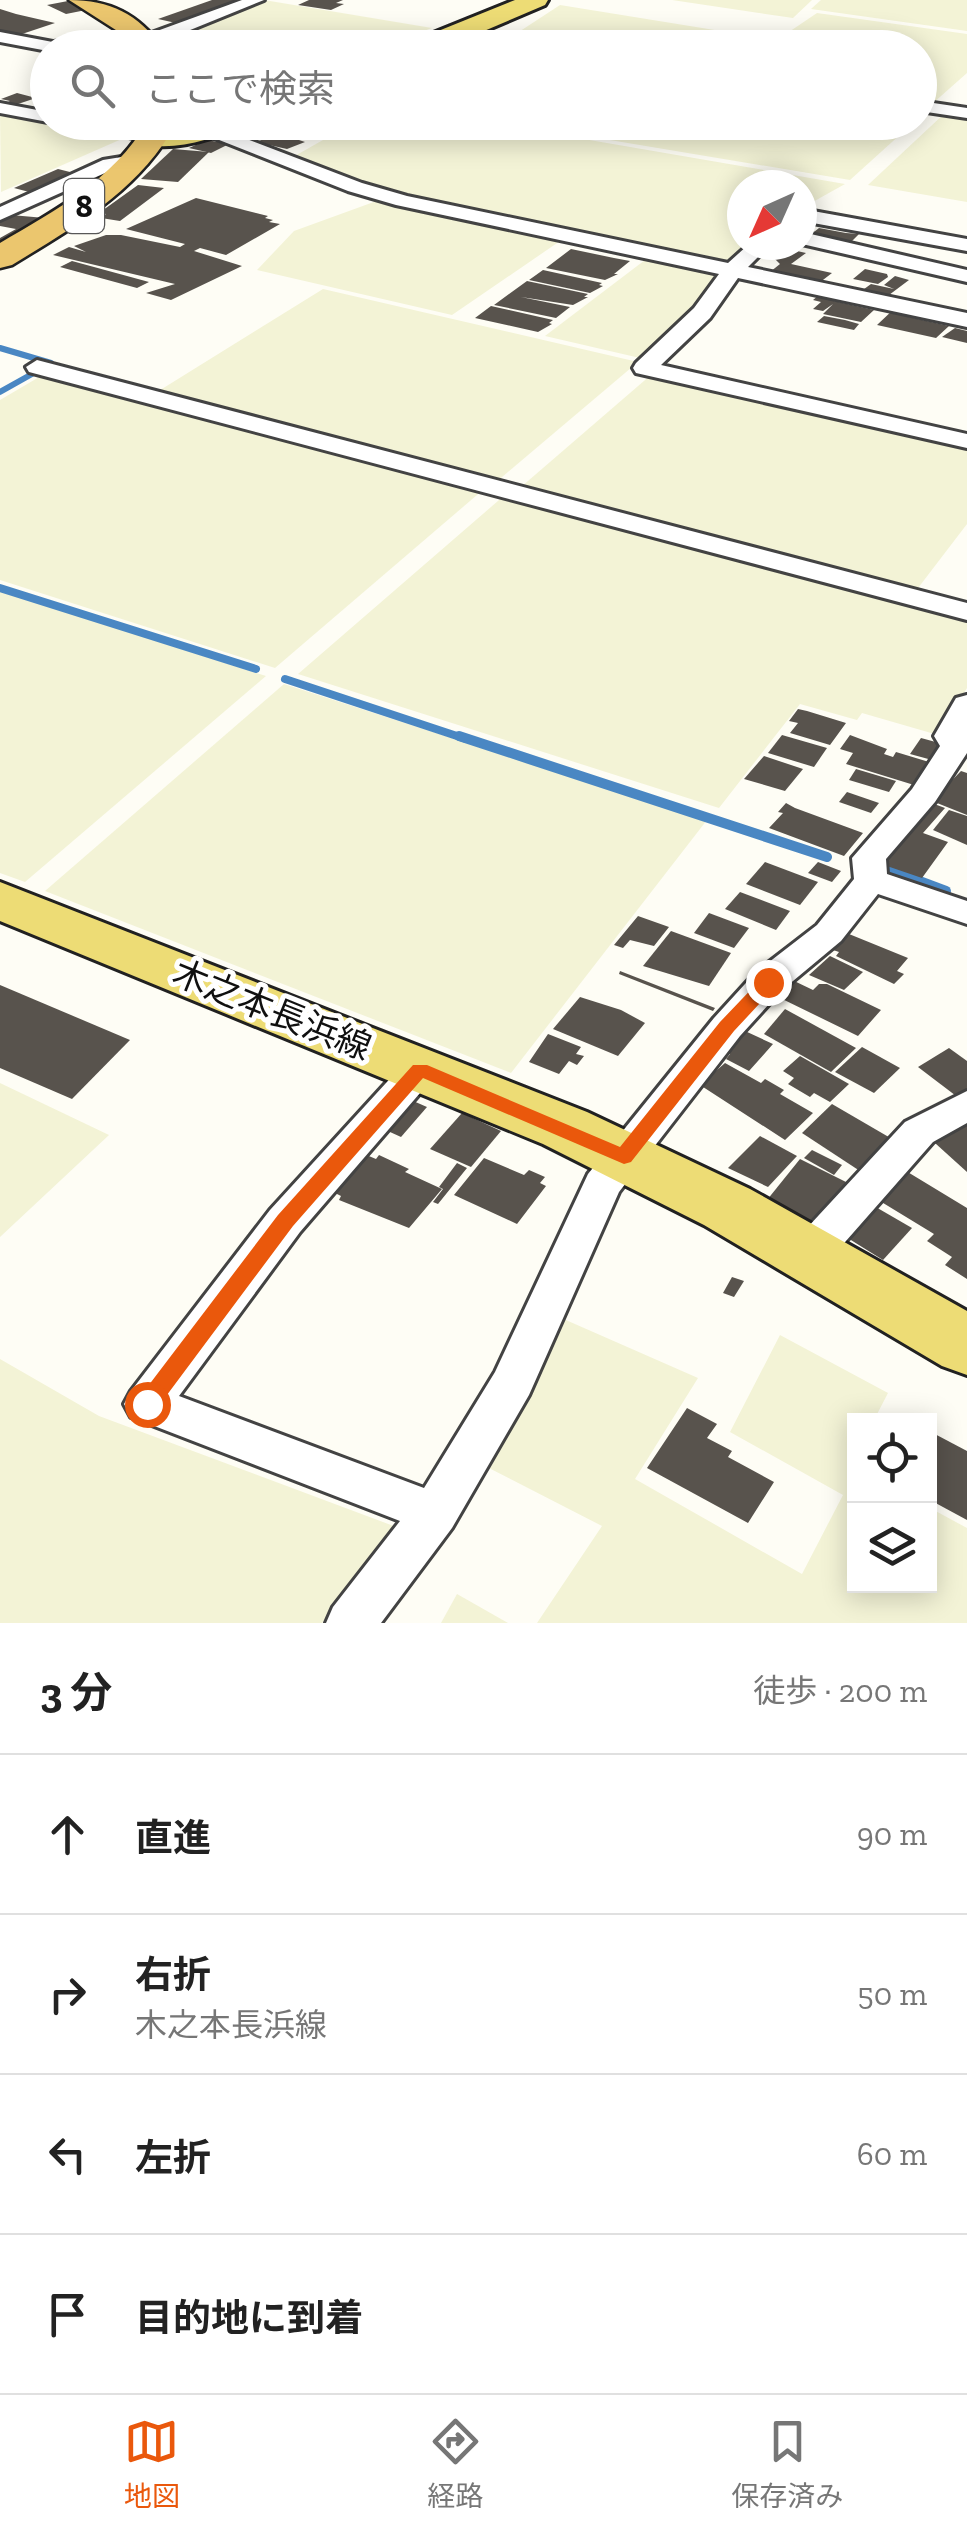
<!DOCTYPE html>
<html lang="ja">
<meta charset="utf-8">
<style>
:root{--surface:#fff;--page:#f2f2f2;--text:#222;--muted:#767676;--line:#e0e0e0;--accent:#ea580c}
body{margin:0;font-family:"Zilla Slab","Noto Sans JP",serif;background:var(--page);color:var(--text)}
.controls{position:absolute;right:30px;bottom:30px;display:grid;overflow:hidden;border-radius:0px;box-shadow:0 5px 25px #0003}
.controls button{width:90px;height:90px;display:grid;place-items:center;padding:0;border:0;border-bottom:2px solid var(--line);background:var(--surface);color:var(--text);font:50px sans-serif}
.compass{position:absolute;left:727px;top:170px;width:90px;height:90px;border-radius:50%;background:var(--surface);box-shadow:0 5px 25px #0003;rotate:225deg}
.stop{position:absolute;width:30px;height:30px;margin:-22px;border:8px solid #ea580c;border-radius:50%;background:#fff}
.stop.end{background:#ea580c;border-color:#fff;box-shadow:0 2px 10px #0008}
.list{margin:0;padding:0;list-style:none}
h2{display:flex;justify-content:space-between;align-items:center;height:130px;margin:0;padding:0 40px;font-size:42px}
h2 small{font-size:32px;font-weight:400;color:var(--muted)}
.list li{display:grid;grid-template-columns:65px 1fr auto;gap:30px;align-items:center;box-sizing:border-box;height:160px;padding:0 40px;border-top:2px solid var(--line)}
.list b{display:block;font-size:38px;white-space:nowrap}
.list p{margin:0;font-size:32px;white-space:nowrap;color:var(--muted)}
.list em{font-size:32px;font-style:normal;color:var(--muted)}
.icon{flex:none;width:55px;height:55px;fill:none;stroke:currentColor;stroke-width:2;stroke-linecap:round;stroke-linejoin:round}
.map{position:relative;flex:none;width:967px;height:1623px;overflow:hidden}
.search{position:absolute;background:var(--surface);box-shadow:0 5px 25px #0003;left:30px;right:30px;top:30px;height:110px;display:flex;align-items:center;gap:25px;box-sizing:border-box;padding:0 35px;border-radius:55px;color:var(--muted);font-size:38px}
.sheet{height:770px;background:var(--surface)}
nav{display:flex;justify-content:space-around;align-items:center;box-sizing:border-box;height:140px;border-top:2px solid var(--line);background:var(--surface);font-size:28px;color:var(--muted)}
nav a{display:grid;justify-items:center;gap:5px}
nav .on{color:var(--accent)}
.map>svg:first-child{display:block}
</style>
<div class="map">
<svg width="967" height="1623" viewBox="0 0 967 1623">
<rect width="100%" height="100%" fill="#fefdf5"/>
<g fill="#f3f3d6">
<path d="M264,0L432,28L380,47L183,48L164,44L163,40Z"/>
<path d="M672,0H812L793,18Z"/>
<path d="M821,0H967V31L811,9Z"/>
<path d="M560,5L777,40L817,13L967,34V73L932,104L920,102V48H565L508,39Z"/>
<path d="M946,112L967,115V202L868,185Z"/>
<path d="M0,113L124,138L1,192Z"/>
<path d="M353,123H491L845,184L802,208V185H742V245H746L723,264L404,197L293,157Z"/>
<path d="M508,123L913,122V123L850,180Z"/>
<path d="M382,199L563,239L452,315L257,270L294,231Z"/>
<path d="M649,257L715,271L718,278L707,295L640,358L545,336Z"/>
<path d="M323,289L638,362L495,483L157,392Z"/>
<path d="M46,373L484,489L275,668L0,580V400Z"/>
<path d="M652,374L967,449V524L915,592L521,487Z"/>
<path d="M506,494L967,617V688L938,735L862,713L857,720L800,704L719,808L298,674Z"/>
<path d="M0,591L266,676L25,882L0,873Z"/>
<path d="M284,684L707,820L511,1073L45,891Z"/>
<path d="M0,1083L109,1135L0,1237Z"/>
<path d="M559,1317L698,1378L635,1479L802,1574L843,1495L730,1432L780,1335L888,1393L874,1420H854L851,1466L854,1468V1586H930V1508L967,1528V1623H537L602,1526L481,1464Z"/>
<path d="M0,1359L99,1416L399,1528L322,1623H0Z"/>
<path d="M457,1594L508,1623H441Z"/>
</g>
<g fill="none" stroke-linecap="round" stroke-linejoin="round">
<g stroke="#4a87c3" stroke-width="6">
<path d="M0,348L51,363"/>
<path d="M0,392L32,374"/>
</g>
<g stroke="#4a87c3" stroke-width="8">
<path d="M0,588L256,669"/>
<path d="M285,679L466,739"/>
</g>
<g stroke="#4a87c3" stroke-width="10">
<path d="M459,736L827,857"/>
<path d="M882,867L946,891"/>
</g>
</g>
<g fill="#58534d">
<path d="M212,0H238L176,23L158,19Z"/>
<path d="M309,0H343L336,3L344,4L331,10L298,5Z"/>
<path d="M68,1L86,10L66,14L47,5Z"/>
<path d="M0,9L16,14L55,23L22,34H0Z"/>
<path d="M72,36L96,39L77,47L47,40Z"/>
<path d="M17,93L36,98L12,106L4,104L10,101L1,99Z"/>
<path d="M277,134L297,137L293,138L305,142L287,149L256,142Z"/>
<path d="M207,140L229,144L211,153L189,148Z"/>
<path d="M173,149L209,152L178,182L141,179Z"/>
<path d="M58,169L74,173L33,193L14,188Z"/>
<path d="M138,185L164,188L120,221L101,218L106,214L99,213Z"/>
<path d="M196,198L268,216L265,218L273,220L269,222L280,224L226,255L200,248L194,251L242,266L171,300L146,293L175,284L53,255L69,247L86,252L74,246L106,235H121L180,247L185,244L126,229Z"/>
<path d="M11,215L45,218L0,248V238L16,229L0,226V220Z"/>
<path d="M819,228L846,233L859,234L849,244L809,236Z"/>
<path d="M771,245H794L788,249L806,253L791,264L832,273L819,283L770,272L780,264L774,258L779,254L763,251Z"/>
<path d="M571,249L614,258L630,261L614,274H618L605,280L546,268Z"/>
<path d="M72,261L149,282L137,288L60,267Z"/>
<path d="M865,269L887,274L888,277L878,284L853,279Z"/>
<path d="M543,270L602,283L599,285L603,286L590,293L529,280Z"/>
<path d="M895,276L909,280L885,298L860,292L871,284L894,289L884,285Z"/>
<path d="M527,281L588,294L584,297H588L573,305L521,297L570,307L556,318L494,305Z"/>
<path d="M824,291L841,295L834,301L874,310L861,322L823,314L833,304L823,311L813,309L821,302L813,300Z"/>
<path d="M491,306L553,320L549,323L552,324L538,332L475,318Z"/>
<path d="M895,308L915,313L909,317L949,326L936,338L877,325Z"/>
<path d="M824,316L845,320L859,324L854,330L817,322Z"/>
<path d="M955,328L967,331V343L942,337Z"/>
<path d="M798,709L807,711L846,723L830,745L790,733L798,723L789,721Z"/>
<path d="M782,735L827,748L814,767L768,753Z"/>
<path d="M850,735L887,749L884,754L893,757L896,752L929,762L914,785L846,764L853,753L840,749Z"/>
<path d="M921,738L943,744L932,760L910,754Z"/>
<path d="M764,756L803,769L785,791L744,779Z"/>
<path d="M856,769L896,781L889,792L849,780Z"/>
<path d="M961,771L967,773V815L932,801Z"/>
<path d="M847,792L879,803L871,813L839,802Z"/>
<path d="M929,802L945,808L923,833L948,842L922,878L884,865L914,829L905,825Z"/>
<path d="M786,803L795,808L863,833L844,856L769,828L783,813L778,812Z"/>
<path d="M949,810L967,816V845L933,830Z"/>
<path d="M765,862L818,882L800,905L746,884Z"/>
<path d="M818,862L841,871L832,882L808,873Z"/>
<path d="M740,892L790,911L776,930L725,909Z"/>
<path d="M709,913L749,928L734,948L694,933Z"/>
<path d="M638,916L669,927L654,946L630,940L623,948L614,945Z"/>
<path d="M671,931L731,953L709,986L643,966Z"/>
<path d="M849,934L908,958L897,971L904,974L894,984L836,956L839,952L833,950Z"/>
<path d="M830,956L863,972L844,990L809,975Z"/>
<path d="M620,971L715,1008L713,1011L619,974Z"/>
<path d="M790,979L813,990L819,984H827L881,1010L858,1036L774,995Z"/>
<path d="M0,985L130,1040L72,1099L0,1068Z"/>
<path d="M580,997L621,1010L645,1023L618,1056L553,1029Z"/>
<path d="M785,1009L856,1048L831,1072L764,1034Z"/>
<path d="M745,1031L773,1044L749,1071L726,1059L730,1054L725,1052Z"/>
<path d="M548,1034L581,1047L576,1054L584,1056L577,1065L569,1061L559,1074L529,1062Z"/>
<path d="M862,1047L900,1068L874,1093L835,1072Z"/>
<path d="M949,1048L967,1061V1100L964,1102L918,1067Z"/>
<path d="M800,1056L849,1084L830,1102L814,1093L810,1097L788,1084L794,1078L783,1071Z"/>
<path d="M725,1063L761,1083L765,1079L784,1090L780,1094L813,1113L785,1140L700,1085Z"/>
<path d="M404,1097L427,1107L401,1137L379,1127Z"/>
<path d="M832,1104L899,1143L866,1175L802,1133Z"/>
<path d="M462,1113L501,1131L471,1167L430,1149Z"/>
<path d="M967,1122V1172L925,1134Z"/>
<path d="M760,1136L797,1156L768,1187L728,1168Z"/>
<path d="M812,1150L842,1165L834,1175L804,1158Z"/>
<path d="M364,1154L376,1159L379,1155L409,1169L405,1172L442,1189L409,1228L339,1200L341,1196L331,1191Z"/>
<path d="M484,1158L524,1175L529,1170L545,1177L540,1183L546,1186L517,1224L454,1195Z"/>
<path d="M800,1159L852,1185L819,1227L767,1200Z"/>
<path d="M457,1163L467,1168L438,1204L433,1202L443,1189L439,1187Z"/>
<path d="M906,1171L967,1208V1279L945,1265L952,1257L927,1241L934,1234L870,1195Z"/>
<path d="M874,1206L912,1228L883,1260L846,1237Z"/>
<path d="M732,1277L744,1281L734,1297L723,1293Z"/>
<path d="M687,1408L717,1424L707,1438L732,1451L728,1457L774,1482L748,1523L647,1468Z"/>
<path d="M931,1432L967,1451V1520L930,1500Z"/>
</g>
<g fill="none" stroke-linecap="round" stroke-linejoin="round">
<defs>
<g id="minor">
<path d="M242,0H264L173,37L143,44L135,39Z"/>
<path d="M457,28L552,43L560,48H519L451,36V30Z"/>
<path d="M0,32L58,43L66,48H48V51L0,42Z"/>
<path d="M920,101L967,108V118L920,111Z"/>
<path d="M0,103L48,112V122L0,113Z"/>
<path d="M67,122H104L160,134L163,138L154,143Z"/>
<path d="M210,125L362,183L407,196L728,263L748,245H770L748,267L967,313V327L738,278L710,318L661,365L967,434V448L636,373L633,368L636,363L694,308L719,274L396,205L348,191L204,134V126Z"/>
<path d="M140,154L149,160L147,164L114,169L0,220V207L103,160Z"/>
<path d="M802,209L967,239V251L802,221Z"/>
<path d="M802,232L967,270V282L802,244Z"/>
<path d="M37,360L967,603V620L29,372L26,367Z"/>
<path d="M967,695V753L935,802L886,859L887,874L967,901V924L878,894L841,941L781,991L740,1036L619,1192L529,1395L452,1528L381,1623H326L333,1607L400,1521L131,1417L124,1404L131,1391L270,1210L407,1060L420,1056L433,1060L439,1069L433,1078L300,1232L179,1396L424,1488L495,1372L588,1174L714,1018L755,973L817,925L854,879L852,858L912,789L940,746L934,736L956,698Z"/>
<path d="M967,1091V1123L933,1142L824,1266L809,1270L794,1266L788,1254L794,1242L905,1122Z"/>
</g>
<g id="primary">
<path d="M515,0H548L545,5L444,48H407L411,42Z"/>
<path d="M201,122H249L245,128C214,137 176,152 144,144L139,138L144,132Z"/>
<path d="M0,882L587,1112L750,1189L967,1311V1375L942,1366L704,1225L543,1144L0,921Z"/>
</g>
<g id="trunk">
<path d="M69,0C110,0 138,14 163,48H134L119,32Z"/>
<path d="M147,122H177C139,191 77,225 12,265L0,268V243C56,210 113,180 147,122Z"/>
</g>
</defs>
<use href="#minor" stroke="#434343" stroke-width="6"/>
<use href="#primary" stroke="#212121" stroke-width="6"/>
<use href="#trunk" stroke="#212121" stroke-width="5"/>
<use href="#minor" fill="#fff" fill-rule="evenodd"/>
<use href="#primary" fill="#eddc75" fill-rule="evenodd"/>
<use href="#trunk" fill="#ebc66e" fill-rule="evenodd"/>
</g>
<path fill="#ea580c" d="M768,976L777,982L775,987L734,1031L631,1162L624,1164L423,1078L293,1226L155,1411H139L136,1404L139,1398L278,1215L413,1065H427L620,1147L720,1022L762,978Z"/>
<g text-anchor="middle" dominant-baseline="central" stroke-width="10" stroke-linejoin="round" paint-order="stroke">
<rect fill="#fff" stroke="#585858" stroke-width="2.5" x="64" y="179" width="40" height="54" rx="8"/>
<g font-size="32" font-weight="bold" fill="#101010">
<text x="84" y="206">8</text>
</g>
<g font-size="35" fill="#101010" stroke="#fff">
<text transform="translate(272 1010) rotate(22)">木之本長浜線</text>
</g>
</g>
</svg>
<div class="controls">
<button><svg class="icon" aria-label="locate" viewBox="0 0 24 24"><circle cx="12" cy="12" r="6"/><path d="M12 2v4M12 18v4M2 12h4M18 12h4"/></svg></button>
<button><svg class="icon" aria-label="layers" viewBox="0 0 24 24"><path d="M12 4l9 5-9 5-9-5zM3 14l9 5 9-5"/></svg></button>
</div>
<svg class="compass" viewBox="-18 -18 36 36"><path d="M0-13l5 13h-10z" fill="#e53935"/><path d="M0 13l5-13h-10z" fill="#767676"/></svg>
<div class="stop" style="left:147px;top:1404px"></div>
<div class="stop end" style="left:768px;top:982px"></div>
<div class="search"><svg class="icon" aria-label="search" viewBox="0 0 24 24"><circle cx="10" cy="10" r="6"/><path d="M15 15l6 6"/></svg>ここで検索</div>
</div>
<section class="sheet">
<h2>3 分<small>徒歩 · 200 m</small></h2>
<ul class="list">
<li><svg class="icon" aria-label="ahead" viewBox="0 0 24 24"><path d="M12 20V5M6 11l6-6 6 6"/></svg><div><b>直進</b></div><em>90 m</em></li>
<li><svg class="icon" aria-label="right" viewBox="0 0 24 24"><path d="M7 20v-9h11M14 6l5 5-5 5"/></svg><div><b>右折</b><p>木之本長浜線</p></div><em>50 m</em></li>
<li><svg class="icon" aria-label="left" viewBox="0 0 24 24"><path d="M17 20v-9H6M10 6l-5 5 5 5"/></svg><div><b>左折</b></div><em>60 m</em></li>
<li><svg class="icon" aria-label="arrive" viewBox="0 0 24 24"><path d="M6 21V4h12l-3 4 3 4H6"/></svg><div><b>目的地に到着</b></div></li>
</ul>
</section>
<nav>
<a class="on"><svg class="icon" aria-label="map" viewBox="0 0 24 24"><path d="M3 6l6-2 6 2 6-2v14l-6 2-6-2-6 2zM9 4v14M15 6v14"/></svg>地図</a>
<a><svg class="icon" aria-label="directions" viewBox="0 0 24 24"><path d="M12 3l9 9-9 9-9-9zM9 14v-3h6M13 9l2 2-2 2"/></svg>経路</a>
<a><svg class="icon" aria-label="saved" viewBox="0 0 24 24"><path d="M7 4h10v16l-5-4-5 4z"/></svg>保存済み</a>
</nav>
